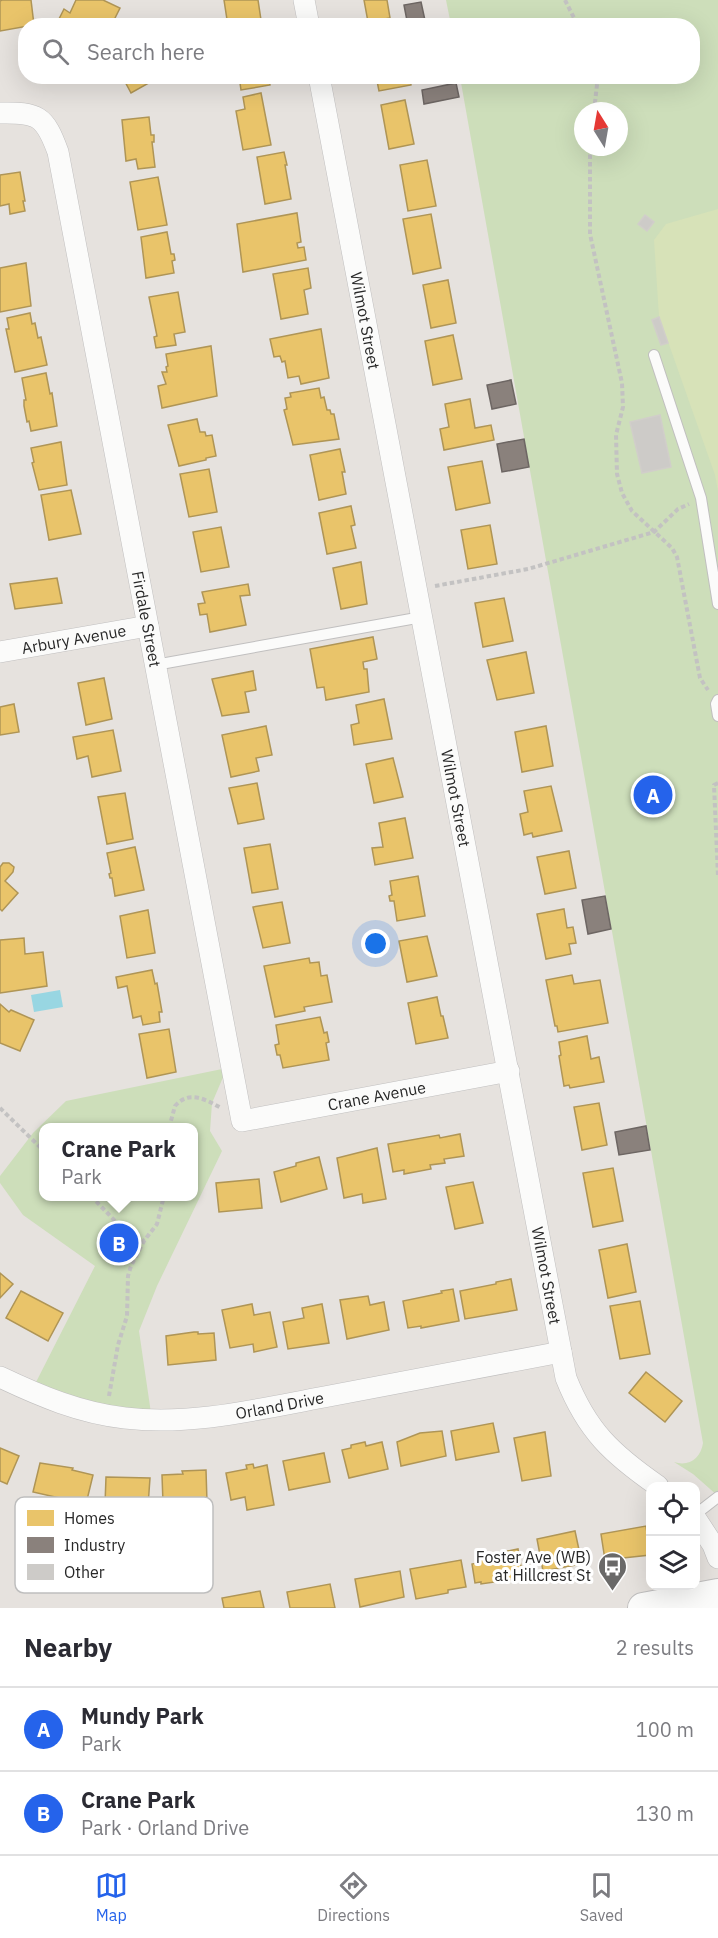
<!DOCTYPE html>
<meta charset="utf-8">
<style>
:root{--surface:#fff;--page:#f7f7f7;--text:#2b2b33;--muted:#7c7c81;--line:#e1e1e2;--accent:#2563eb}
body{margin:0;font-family:"IBM Plex Sans",sans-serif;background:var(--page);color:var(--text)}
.controls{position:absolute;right:18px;bottom:18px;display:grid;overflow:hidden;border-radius:12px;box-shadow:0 6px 24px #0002}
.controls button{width:54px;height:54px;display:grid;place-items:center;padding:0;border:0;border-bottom:2px solid var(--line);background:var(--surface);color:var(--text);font:30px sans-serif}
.compass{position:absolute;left:574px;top:102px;width:54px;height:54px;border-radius:50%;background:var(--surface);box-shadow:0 6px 24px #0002;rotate:349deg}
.you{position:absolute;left:376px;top:944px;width:21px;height:21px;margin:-15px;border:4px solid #fff;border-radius:50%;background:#1a73e8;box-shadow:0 0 0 9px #1a73e833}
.badge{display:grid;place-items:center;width:39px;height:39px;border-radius:50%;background:var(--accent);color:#fff;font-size:20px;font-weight:700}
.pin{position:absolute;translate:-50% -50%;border:3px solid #fff;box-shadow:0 2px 6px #0006}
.popup{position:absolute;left:39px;top:1123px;width:159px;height:78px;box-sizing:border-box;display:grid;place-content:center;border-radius:12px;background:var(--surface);filter:drop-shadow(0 2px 4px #0005);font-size:20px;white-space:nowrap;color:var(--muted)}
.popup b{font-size:22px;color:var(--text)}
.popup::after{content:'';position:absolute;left:50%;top:100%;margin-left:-12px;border:12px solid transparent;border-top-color:var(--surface)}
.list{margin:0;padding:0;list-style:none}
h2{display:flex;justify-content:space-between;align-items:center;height:78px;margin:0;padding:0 24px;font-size:26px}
h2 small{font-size:20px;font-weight:400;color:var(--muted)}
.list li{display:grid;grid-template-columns:39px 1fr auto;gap:18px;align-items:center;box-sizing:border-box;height:84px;padding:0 24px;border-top:2px solid var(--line)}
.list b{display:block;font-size:22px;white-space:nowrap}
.list p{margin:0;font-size:20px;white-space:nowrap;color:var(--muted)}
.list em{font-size:20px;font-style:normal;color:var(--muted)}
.icon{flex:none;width:33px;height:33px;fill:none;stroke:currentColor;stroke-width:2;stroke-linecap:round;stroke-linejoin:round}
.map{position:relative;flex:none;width:718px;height:1608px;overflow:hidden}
.search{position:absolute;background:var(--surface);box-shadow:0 6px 24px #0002;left:18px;right:18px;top:18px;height:66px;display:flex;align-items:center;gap:15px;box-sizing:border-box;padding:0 21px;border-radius:24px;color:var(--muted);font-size:22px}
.sheet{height:246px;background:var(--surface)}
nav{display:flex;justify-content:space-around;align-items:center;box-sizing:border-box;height:84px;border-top:2px solid var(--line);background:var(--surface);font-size:16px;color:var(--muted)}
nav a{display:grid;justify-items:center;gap:3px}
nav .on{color:var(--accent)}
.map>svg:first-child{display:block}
</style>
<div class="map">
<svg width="718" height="1608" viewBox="0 0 718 1608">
<rect width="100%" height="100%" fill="#e6e2de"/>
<g fill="#cddeba" fill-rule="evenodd">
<path d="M446,0H718V1496L693,1474L674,1462C689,1467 701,1458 703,1443L460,77L692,76V26L451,25ZM583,111H619V147H583Z"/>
<path d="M227,1068L212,1103L210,1131L222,1151L157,1286L139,1331L152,1420L31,1392L95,1266L23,1215L0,1183V1176L33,1133L66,1101ZM44,1128H194V1196H44Z"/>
</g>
<path fill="#d7e2b8" d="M718,209V491L715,475L659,316L654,240L666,224Z"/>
<g fill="#98d6e2">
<path d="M60,990L63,1007L34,1012L31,995Z"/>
<path d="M105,1525L131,1527L130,1542L103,1540Z"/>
</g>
<g fill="#e9c46a" stroke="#af9556" stroke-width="1.5">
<path d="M2,0H31L34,25L0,31V1Z"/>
<path d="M76,0H103L120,8L111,26H62L57,23L64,9L70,13Z"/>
<path d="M224,0H258L261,20L228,26Z"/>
<path d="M364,0H387L390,18L368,22Z"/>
<path d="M120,76H155L156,79L131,93L123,78L121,79Z"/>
<path d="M239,76H268L270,85L241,90Z"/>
<path d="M376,76H410L411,85L379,91Z"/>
<path d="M261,93L271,145L243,150L236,111L245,109L243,97Z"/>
<path d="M405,100L414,144L389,149L381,105Z"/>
<path d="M149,117L151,135H154V142H152L155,167L138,169L136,159L126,161L122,120Z"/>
<path d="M284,152L287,165H285L291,199L265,204L257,157Z"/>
<path d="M427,160L436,206L408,211L400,165Z"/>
<path d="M20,172L25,201H23L25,211L10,214L9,204L0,206V175Z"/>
<path d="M158,177L167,225L138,230L130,182Z"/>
<path d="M297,213L301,242L297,243L298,248L304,247L306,260L243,272L237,224Z"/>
<path d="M431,214L441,268L413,274L403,219Z"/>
<path d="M167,232L171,254H174L175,260L172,261L174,273L146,278L141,237Z"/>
<path d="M26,263L31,306L0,312V268Z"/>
<path d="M308,268L311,288L304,290L308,314L281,319L273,274Z"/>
<path d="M448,280L456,323L431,328L423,285Z"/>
<path d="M178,292L185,332L174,334L176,345L156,348L154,337L157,336L149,297Z"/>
<path d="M30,313L32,324L35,323L38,338L41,337L47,365L15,372L6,329H9L7,318Z"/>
<path d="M321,329L329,378L301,384L299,376L288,378L285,361L282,362L280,356L274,357L270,339Z"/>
<path d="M453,335L462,379L433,385L425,341Z"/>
<path d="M211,346L217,396L162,408L158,386L166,384L162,372H167L166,367L168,366L166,354Z"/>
<path d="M46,373L50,394L52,393L57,426L31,431L29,421L27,422L24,406V400H26L22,378Z"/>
<path d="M319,388L321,398L324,397L327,410H330L331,414H334L339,439L293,445L284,410L287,409L285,398L291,397L290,393Z"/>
<path d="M470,399L475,428L491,425L494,440L444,450L440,429L449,427L445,404Z"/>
<path d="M197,419L200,432H205L206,436L212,435L216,456L206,458V460L179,466L168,425Z"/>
<path d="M61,442L67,485L39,490L32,463L34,462L31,448Z"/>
<path d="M340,449L345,472H342L346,494L319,500L310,455Z"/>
<path d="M482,461L490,503L456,510L448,467Z"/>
<path d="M209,469L217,512L189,517L180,474Z"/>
<path d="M71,490L81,534L49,540L41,495Z"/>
<path d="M351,506L355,525L351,526L356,548L327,554L319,513Z"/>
<path d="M490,525L497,564L468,569L461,530Z"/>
<path d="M221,527L229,567L201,572L193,532Z"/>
<path d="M361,562L367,604L341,609L333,568Z"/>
<path d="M57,578L62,603L15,609L10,584Z"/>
<path d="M248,584L250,595L240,596L246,625L210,632L207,614L200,615L198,604L205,603L202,592Z"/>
<path d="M504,598L513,641L483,647L475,603Z"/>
<path d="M373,637L377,659L363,662L364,669H367L369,692L326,700L324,687L317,688L310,649Z"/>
<path d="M526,652L534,693L497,700L487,660Z"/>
<path d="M253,671L256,690L245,692L249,712L222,716L212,679Z"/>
<path d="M104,678L112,719L86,725L78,683Z"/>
<path d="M384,699L392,739L354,745L351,725L359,723L356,705Z"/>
<path d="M14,704L19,732L0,735V707Z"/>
<path d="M266,726L272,755L256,758L259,771L231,777L222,735Z"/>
<path d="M546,726L553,766L522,772L515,732Z"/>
<path d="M113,730L121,771L92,777L88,756L77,759L73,737Z"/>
<path d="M393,758L403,797L374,803L366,764Z"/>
<path d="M257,783L264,819L238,824L229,788Z"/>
<path d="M551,786L562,831L533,837L532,833L524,835L520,814L528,812L524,791Z"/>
<path d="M125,793L133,839L107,844L98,797Z"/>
<path d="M405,818L413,858L375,865L372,848L383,847L379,823Z"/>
<path d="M270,844L278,889L252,893L244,848Z"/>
<path d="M135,847L144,890L115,896L112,878H110L109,874L111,873L107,853Z"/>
<path d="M569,851L576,888L545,894L537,857Z"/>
<path d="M3,863H9L14,867L13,872L5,881L18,893L2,911L0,909V867Z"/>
<path d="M418,876L425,916L397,921L394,901H390L389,896L392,895L390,881Z"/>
<path d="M282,902L290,943L263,948L253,907Z"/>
<path d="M564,909L567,928L573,927L576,943L569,944L571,954L546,959L537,914Z"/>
<path d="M148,910L155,953L127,958L120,916Z"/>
<path d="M427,936L437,976L407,982L399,941Z"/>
<path d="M24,938L25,954L43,952L47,986L0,993V940Z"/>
<path d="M309,958L310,963L319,962L321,976L327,975L332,1002L304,1007L305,1011L275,1017L264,966Z"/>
<path d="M152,970L155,984L157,983L162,1012H159L160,1022L143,1025L141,1016L133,1018L127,986L118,988L116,977Z"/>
<path d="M572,975L574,984L600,980L608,1023L558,1032L557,1026H555L546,980Z"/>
<path d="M437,997L441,1016H443L448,1038L416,1044L408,1003Z"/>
<path d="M0,1004L9,1012L11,1010L34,1020L20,1051L0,1043Z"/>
<path d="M320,1017L324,1033L327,1032L329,1042L326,1043L329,1060L283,1068L280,1055H277L275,1045L279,1044L276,1025Z"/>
<path d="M169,1029L176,1072L147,1078L139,1034Z"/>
<path d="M587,1036L591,1059L599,1057L604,1082L570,1088L569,1085L564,1086L559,1056L561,1055L559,1042Z"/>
<path d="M599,1103L607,1145L582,1150L574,1107Z"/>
<path d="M460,1134L464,1156L444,1159L445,1163L430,1165L431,1169L404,1174V1170L393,1172L388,1144L439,1135L440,1138Z"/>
<path d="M377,1148L386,1199L363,1203L362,1194L344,1198L337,1158Z"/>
<path d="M319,1157L327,1189L281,1202L274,1172L296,1166V1163Z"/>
<path d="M613,1168L623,1221L593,1227L583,1173Z"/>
<path d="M259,1179L262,1208L219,1212L216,1183Z"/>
<path d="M473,1182L483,1223L455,1229L446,1187Z"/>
<path d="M627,1244L636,1292L608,1298L599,1250Z"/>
<path d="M0,1273L13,1284L0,1298Z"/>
<path d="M511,1279L517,1310L465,1319L460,1291L496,1284V1282Z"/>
<path d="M453,1289L459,1321L421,1328V1326L408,1328L403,1301L442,1293L441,1291Z"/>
<path d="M21,1291L63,1313L48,1341L6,1318Z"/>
<path d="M368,1296L370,1305L384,1302L389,1330L347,1339L340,1300Z"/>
<path d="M640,1301L650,1354L620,1359L610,1306Z"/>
<path d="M252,1304L254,1315L270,1312L277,1347L254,1352L253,1344L230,1348L222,1310Z"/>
<path d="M322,1304L329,1343L288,1349L283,1322L304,1318L302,1308Z"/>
<path d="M194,1332H198V1334L214,1333L216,1360L168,1365L166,1336Z"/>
<path d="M646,1372L682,1401L665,1422L629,1393Z"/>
<path d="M493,1423L499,1452L456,1460L451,1431Z"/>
<path d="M442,1431L446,1456L401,1466L397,1442L420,1433Z"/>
<path d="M545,1432L551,1476L522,1481L514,1438Z"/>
<path d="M365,1442L366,1446L382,1442L388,1469L349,1478L342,1450L351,1448V1445Z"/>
<path d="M0,1448L19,1456L7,1484L0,1481Z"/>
<path d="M324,1453L330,1482L289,1490L283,1461Z"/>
<path d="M40,1463L73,1468L72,1470L93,1475L86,1504L33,1492Z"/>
<path d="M253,1464L254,1468L267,1465L274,1505L247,1510L245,1497L231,1500L226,1473L247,1469L246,1465Z"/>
<path d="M206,1470L207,1502L163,1503L162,1475L183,1474L182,1471Z"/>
<path d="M106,1477L150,1478L148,1506L105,1504Z"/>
<path d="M646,1526L650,1555L605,1560L601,1534Z"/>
<path d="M575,1531L582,1564L543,1571L537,1539Z"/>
<path d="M518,1549L523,1578L481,1584V1582L475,1583L472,1564L477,1563L476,1557Z"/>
<path d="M461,1560L466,1587L448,1590V1593L416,1599L410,1569Z"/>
<path d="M400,1571L404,1597L360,1607L355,1579Z"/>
<path d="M330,1584L335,1608H290L287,1592Z"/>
<path d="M260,1591L264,1608H224L222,1598Z"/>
</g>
<g fill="#8a817c" stroke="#6d6663" stroke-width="1.5">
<path d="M421,2L426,25L408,26L404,5Z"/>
<path d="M456,83L459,97L424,104L422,90Z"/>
<path d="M511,380L516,404L492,409L487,385Z"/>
<path d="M524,439L529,467L502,472L497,444Z"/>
<path d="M605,896L611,929L588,934L582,900Z"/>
<path d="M646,1126L650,1150L619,1155L615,1132Z"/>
</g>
<g fill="#cdcbc8" stroke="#d1ceca" stroke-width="1.5">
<path d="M645,215L654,222L647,231L638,224Z"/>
<path d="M659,317L668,343L661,345L652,320Z"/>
<path d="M660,415L671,467L642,473L630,422Z"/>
</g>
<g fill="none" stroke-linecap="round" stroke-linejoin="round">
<defs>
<g id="lane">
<path d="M654,355L701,498L718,604"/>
<path d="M155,665L422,617"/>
<path d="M718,700L716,704L718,716"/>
<path d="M696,1514L718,1497"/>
</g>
<g id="street">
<path d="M304,0L309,26"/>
<path id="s1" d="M319,76L566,1378C587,1431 612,1454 658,1486"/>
<path id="s2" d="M0,113C38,112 45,116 58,152L242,1121L509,1071"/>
<path id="s3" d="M0,652L148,626"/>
<path id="s4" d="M0,1377C40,1396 80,1413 125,1418C191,1426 259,1409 324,1397C403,1382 482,1367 561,1352"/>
<path d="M696,1519L713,1545L718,1558"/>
</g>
<path id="secondary" d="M643,1608L718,1594"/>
</defs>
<use href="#lane" stroke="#c0bfbf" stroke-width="12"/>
<use href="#street" stroke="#c0bfbf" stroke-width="22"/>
<use href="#secondary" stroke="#c0bfbf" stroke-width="32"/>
<g stroke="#c3c2c2" stroke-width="4" stroke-dasharray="4.5 3" stroke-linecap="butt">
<path d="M565,0L578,26"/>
<path d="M594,111L598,76"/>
<path d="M590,147V234L622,383L623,407L616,435L617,474L622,493L632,511L672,548L677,557L700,678L708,690"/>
<path d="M435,586L528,569L654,532L678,509L689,504"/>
<path d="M718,783L714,785L718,876"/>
<path d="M0,1108L44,1151"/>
<path d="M169,1128L175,1106C189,1090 205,1099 221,1108"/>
<path d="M91,1196L116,1222L144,1241"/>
<path d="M109,1396L118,1345L127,1316L128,1276L131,1266L144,1241L157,1224L164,1196"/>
</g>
<use href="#lane" stroke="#fbfbfa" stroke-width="10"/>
<use href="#street" stroke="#fbfbfa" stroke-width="21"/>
<use href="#secondary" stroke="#fbfbfa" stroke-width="30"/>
</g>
<defs>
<symbol id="bus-pin" viewBox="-11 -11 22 30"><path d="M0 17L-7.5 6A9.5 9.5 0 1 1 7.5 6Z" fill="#6a6968" stroke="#fff"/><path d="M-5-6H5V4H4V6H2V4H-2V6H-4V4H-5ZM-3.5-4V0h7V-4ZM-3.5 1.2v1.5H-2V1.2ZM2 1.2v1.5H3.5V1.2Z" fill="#fff"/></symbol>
</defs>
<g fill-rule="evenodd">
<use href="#bus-pin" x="596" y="1550" width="33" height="45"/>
</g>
<g text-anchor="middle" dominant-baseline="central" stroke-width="6" stroke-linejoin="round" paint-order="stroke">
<g font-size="16" fill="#282828" stroke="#fff">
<text stroke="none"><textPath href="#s1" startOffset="249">Wilmot Street</textPath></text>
<text stroke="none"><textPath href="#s2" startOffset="554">Firdale Street</textPath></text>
<text stroke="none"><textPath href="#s3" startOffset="75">Arbury Avenue</textPath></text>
<text stroke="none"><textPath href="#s1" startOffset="735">Wilmot Street</textPath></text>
<text stroke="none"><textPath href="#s2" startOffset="1202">Crane Avenue</textPath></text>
<text stroke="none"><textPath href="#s1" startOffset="1221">Wilmot Street</textPath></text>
<text stroke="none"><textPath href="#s4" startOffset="288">Orland Drive</textPath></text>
</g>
<g font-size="16" fill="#282828" stroke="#fff" text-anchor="end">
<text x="591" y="1557">Foster Ave (WB)<tspan x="591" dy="18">at Hillcrest St</tspan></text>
</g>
</g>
<rect x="15" y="1497" width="198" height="96" rx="9" fill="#fff" stroke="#bebebe" stroke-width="1.5"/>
<rect x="27" y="1510" width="27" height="16" fill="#e9c46a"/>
<rect x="27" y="1537" width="27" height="16" fill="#8a817c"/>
<rect x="27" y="1564" width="27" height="16" fill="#cdcbc8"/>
<g font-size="16" fill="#282828">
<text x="64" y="1524">Homes</text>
<text x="64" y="1551">Industry</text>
<text x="64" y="1578">Other</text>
</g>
</svg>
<div class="controls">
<button><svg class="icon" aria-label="locate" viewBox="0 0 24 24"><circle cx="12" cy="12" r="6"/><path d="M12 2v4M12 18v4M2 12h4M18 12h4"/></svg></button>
<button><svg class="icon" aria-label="layers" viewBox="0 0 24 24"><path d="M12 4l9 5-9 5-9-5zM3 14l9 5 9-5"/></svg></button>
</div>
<svg class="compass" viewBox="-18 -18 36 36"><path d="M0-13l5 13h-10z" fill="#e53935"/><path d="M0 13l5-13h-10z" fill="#7c7c81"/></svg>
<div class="you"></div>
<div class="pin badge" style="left:653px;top:795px">A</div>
<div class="pin badge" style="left:119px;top:1243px">B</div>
<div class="popup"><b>Crane Park</b>Park</div>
<div class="search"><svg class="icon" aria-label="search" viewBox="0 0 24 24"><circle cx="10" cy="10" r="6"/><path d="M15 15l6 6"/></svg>Search here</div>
</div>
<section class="sheet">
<h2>Nearby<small>2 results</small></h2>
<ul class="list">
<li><span class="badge">A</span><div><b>Mundy Park</b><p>Park</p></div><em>100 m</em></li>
<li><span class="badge">B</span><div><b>Crane Park</b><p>Park · Orland Drive</p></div><em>130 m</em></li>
</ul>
</section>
<nav>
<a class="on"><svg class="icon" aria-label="map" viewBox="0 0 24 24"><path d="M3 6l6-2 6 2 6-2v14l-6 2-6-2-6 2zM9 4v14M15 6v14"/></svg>Map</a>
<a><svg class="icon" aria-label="directions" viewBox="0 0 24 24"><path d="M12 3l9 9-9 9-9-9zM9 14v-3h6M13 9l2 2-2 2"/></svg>Directions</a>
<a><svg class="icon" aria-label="saved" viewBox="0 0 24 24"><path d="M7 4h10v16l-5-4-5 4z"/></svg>Saved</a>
</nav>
